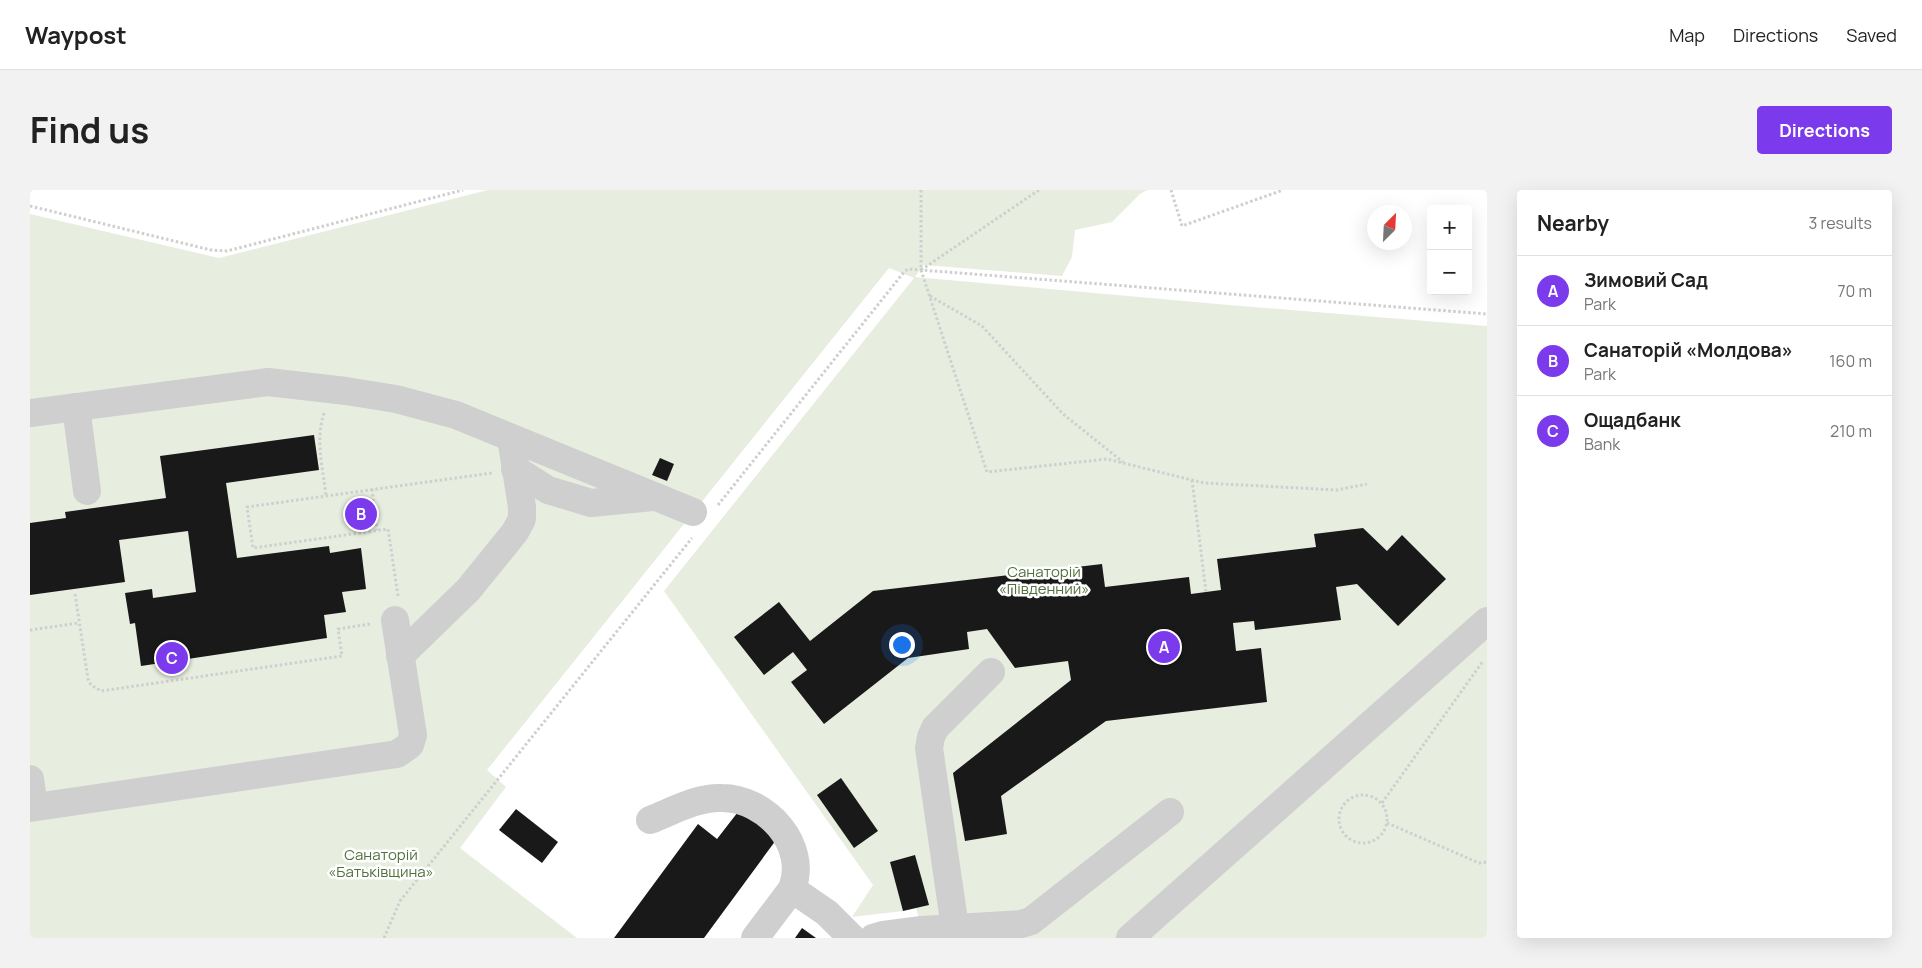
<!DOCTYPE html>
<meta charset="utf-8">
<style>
:root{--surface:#fff;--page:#f2f2f2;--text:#222;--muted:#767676;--line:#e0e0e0;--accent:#7c3aed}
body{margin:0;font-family:Manrope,sans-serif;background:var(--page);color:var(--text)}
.controls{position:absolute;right:15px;top:15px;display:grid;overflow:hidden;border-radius:5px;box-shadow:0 5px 20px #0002}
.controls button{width:45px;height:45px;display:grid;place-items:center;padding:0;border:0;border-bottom:1px solid var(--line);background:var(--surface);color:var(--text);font:25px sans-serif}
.compass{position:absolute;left:1337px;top:15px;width:45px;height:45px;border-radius:50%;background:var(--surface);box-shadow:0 5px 20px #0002;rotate:24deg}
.you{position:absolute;left:871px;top:454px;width:18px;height:18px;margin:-12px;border:4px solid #fff;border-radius:50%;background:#1a73e8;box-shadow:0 0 0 8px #1a73e833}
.badge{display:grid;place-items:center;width:32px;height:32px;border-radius:50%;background:var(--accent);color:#fff;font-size:16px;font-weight:700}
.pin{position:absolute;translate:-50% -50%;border:2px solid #fff;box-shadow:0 1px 5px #0006}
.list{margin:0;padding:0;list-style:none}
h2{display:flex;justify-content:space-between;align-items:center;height:65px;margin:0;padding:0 20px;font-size:21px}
h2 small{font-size:16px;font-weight:400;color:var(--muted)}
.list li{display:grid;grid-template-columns:32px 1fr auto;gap:15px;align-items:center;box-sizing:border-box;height:70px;padding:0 20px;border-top:1px solid var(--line)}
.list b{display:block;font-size:19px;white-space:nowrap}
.list p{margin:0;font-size:16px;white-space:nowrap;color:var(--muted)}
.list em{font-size:16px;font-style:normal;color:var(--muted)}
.map{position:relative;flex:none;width:1457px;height:748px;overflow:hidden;border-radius:5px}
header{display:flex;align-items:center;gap:30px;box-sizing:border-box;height:70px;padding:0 25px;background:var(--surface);border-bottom:1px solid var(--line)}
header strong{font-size:24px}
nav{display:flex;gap:28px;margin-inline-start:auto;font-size:18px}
.intro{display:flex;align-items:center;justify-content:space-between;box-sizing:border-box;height:120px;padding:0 30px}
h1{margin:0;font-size:35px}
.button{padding:12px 22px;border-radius:5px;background:var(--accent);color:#fff;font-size:18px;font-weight:700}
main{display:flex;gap:30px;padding:0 30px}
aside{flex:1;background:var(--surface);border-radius:5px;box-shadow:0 5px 20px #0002}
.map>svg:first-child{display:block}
</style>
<header>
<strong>Waypost</strong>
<nav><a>Map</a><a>Directions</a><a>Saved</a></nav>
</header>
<div class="intro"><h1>Find us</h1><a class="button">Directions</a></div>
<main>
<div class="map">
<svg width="1457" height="748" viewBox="0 0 1457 748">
<rect width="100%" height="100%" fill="#fff"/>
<path fill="#e7eee0" d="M458,0H1117L1110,4L1082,32L1045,40L1042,67L1032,86L893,75L885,87L1199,115L1457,136V748H894L886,718L873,721L822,727L843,695L634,401L884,88L859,78L457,580L476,597L430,658L547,748H0V24L189,68Z"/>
<g fill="#191919">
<path d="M284,245L289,280L196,293L207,368L299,356L300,363L331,358L336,399L312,402L316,422L294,425L297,448L111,476L105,433L100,434L95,403L122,399L123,408L166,402L158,341L89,350L95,392L0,405V333L36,328L35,322L136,308L130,266Z"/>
<path d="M630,268L644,274L637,291L622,285Z"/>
<path d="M1333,338L1357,361L1372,345L1416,389L1368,436L1327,394L1306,397L1311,430L1225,440L1224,431L1203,433L1206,461L1231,458L1237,512L1076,531L971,606L977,644L935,651L923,583L1041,490L1038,471L985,478L957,439L937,442L939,459L878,468L794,534L761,492L777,480L763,462L734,485L704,447L749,412L780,451L843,401L1072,374L1075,397L1159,387L1161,404L1191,400L1187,369L1286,357L1284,344Z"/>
<path d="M811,588L848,641L824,658L787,605Z"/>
<path d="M711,618L749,646L674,748H584L668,634L687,649Z"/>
<path d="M486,619L528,652L512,673L469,640Z"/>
<path d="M885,665L899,715L873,721L860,672Z"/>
<path d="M772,738L786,748H765Z"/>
</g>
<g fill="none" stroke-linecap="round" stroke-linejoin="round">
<g stroke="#cfcfcf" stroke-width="3" stroke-dasharray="2.5 2.5" stroke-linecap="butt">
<path d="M891,0V80L957,282L1077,269L1174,293L1307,300L1337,294"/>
<path d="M1141,0L1152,36L1253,0"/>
<path d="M0,16L181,60L197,61L433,0"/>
<path d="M891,80L1009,0"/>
<path d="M900,106L952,136L1033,224L1093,272"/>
<path d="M294,223C285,250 293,278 296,306"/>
<path d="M1162,290L1176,402"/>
<path d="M342,299L347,340"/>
<path d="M688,315L874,82L878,79L1457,124"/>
<path d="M45,404L58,489L61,495L71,501L312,466L308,439L340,434"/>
<path d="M368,406L358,339L223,358L217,317L462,283"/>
<path d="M0,440L49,433"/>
<circle cx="1333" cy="629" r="24"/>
<path d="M1352,613L1453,471"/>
<path d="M1357,633L1449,673L1457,672"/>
<path d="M354,748L370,711L662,348"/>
</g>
<g stroke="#cfcfcf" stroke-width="28">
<path d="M46,217L57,301"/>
<path d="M0,223L238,192L316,201L366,209L426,225L663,322"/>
<path d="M485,279L518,300L561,313L623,307"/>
<path d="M370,466L438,400L485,342L492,329V317L481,248"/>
<path d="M0,589L4,617"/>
<path d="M0,618L367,564L380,555L383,545L365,430"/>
<path d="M620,630C643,621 667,607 692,608C736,608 779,655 762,699"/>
<path d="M925,738L899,558L901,547L905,538L961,482"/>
<path d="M725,748L762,699L797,723L822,748"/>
<path d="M843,748L853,745L892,740L991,734L1001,731L1140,622"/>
<path d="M1100,748L1457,431"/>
</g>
</g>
<g text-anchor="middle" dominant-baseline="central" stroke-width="5" stroke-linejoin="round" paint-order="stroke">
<g font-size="15" fill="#52703c" stroke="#fff">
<text x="1014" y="381">Санаторій<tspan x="1014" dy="17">«Південний»</tspan></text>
<text x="351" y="664">Санаторій<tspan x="351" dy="17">«Батьківщина»</tspan></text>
</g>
</g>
</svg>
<div class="controls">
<button>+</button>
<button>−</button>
</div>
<svg class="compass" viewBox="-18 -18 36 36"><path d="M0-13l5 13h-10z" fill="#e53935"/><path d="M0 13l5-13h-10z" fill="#767676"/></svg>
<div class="you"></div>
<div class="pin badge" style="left:1134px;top:457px">A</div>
<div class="pin badge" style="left:331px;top:324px">B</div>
<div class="pin badge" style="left:142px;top:468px">C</div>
</div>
<aside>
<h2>Nearby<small>3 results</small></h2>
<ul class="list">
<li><span class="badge">A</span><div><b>Зимовий Сад</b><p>Park</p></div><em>70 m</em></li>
<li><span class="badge">B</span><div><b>Санаторій «Молдова»</b><p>Park</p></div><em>160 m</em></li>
<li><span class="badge">C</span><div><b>Ощадбанк</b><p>Bank</p></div><em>210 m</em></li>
</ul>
</aside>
</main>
